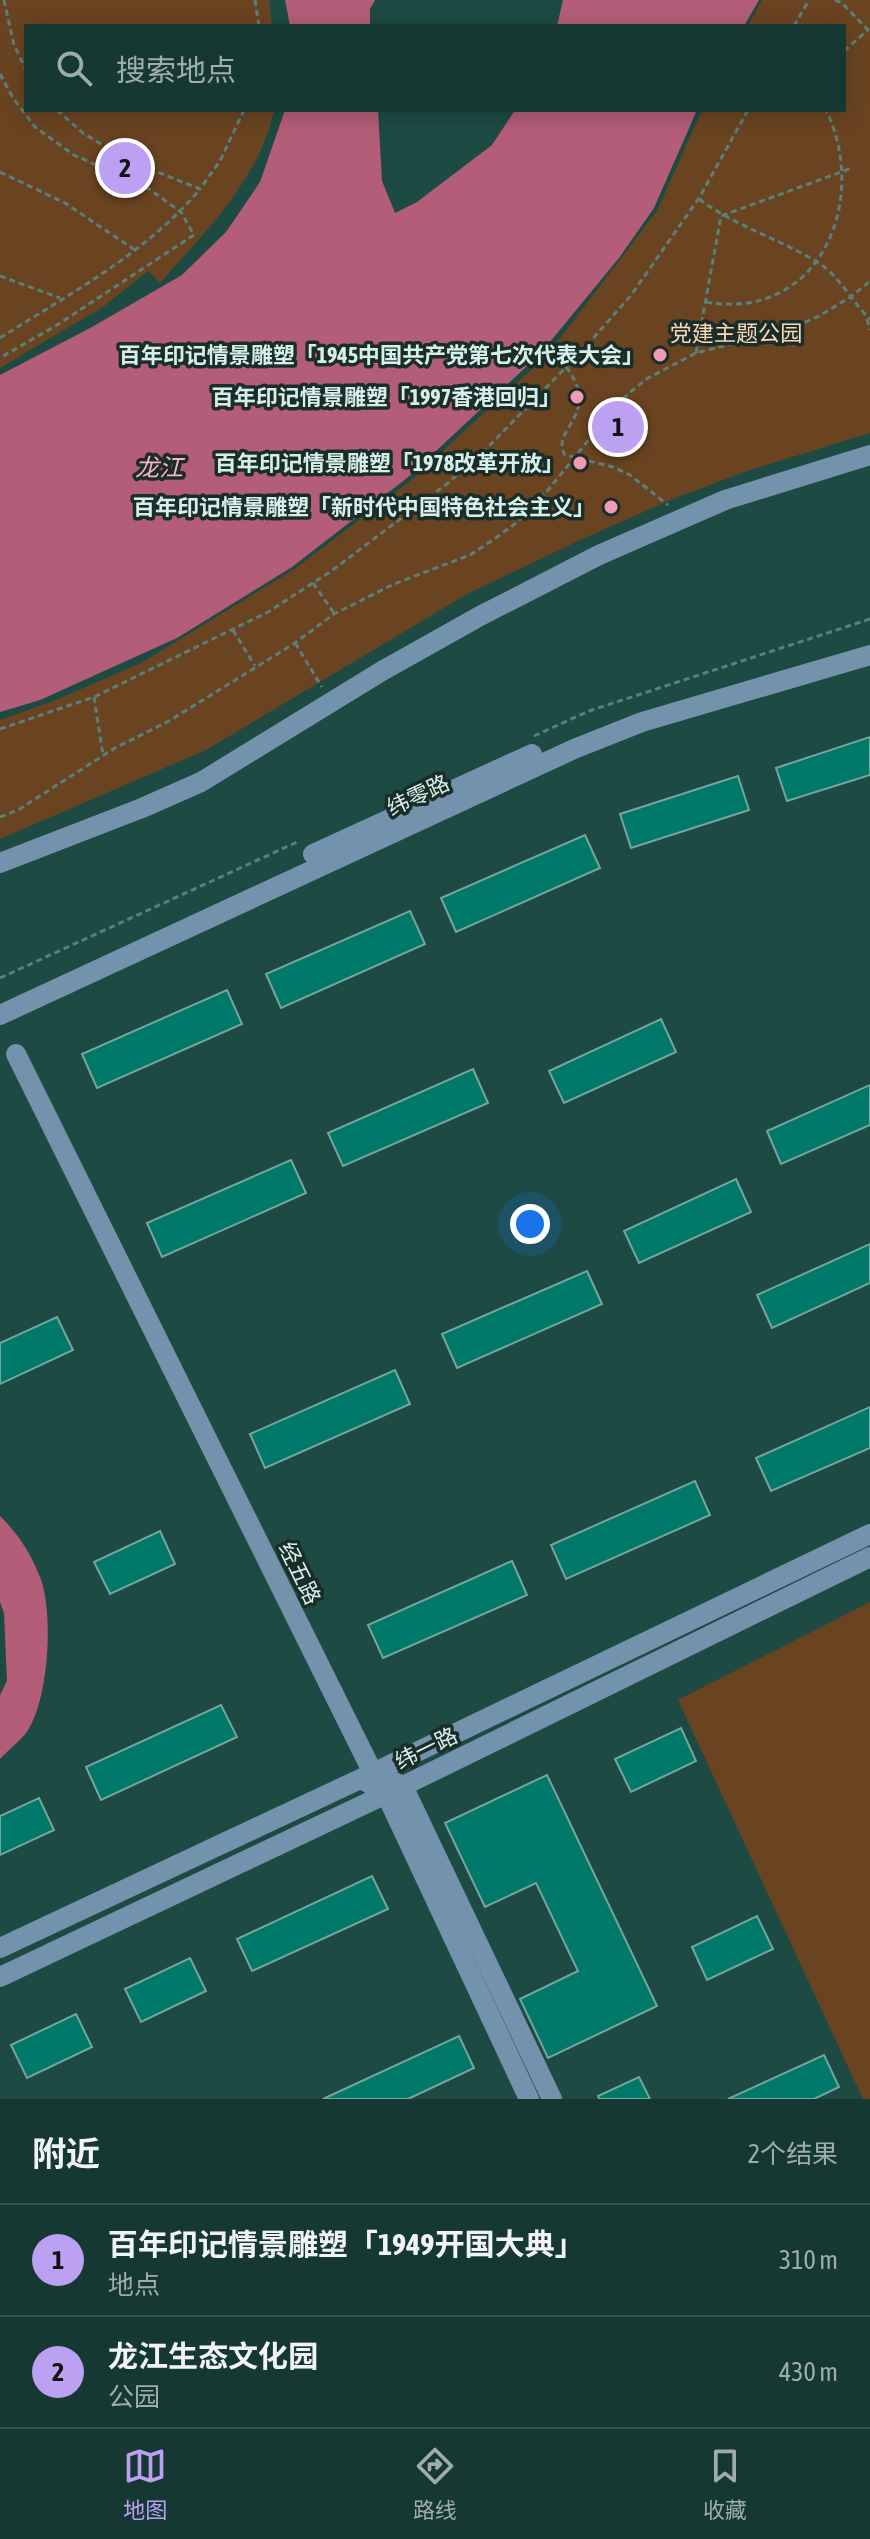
<!DOCTYPE html>
<html lang="zh">
<meta charset="utf-8">
<style>
:root{--surface:#163833;--page:#1f3f3b;--text:#f1f3f6;--muted:#9eacac;--line:#35524e;--accent:#bca0f2}
body{margin:0;font-family:"Asap Condensed","Noto Sans SC",sans-serif;background:var(--page);color:var(--text)}
.you{position:absolute;left:530px;top:1224px;width:28px;height:28px;margin:-20px;border:6px solid #fff;border-radius:50%;background:#1a73e8;box-shadow:0 0 0 12px #1a73e833}
.badge{display:grid;place-items:center;width:52px;height:52px;border-radius:50%;background:var(--accent);color:#111;font-size:26px;font-weight:700}
.pin{position:absolute;translate:-50% -50%;border:4px solid #fff;box-shadow:0 2px 8px #0006}
.list{margin:0;padding:0;list-style:none}
h2{display:flex;justify-content:space-between;align-items:center;height:104px;margin:0;padding:0 32px;font-size:34px}
h2 small{font-size:26px;font-weight:400;color:var(--muted)}
.list li{display:grid;grid-template-columns:52px 1fr auto;gap:24px;align-items:center;box-sizing:border-box;height:112px;padding:0 32px;border-top:2px solid var(--line)}
.list b{display:block;font-size:30px;white-space:nowrap}
.list p{margin:0;font-size:26px;white-space:nowrap;color:var(--muted)}
.list em{font-size:26px;font-style:normal;color:var(--muted)}
.icon{flex:none;width:44px;height:44px;fill:none;stroke:currentColor;stroke-width:2;stroke-linecap:round;stroke-linejoin:round}
.map{position:relative;flex:none;width:870px;height:2099px;overflow:hidden}
.search{position:absolute;background:var(--surface);box-shadow:0 4px 20px #0003;left:24px;right:24px;top:24px;height:88px;display:flex;align-items:center;gap:20px;box-sizing:border-box;padding:0 28px;border-radius:0px;color:var(--muted);font-size:30px}
.sheet{height:328px;background:var(--surface)}
nav{display:flex;justify-content:space-around;align-items:center;box-sizing:border-box;height:112px;border-top:2px solid var(--line);background:var(--surface);font-size:22px;color:var(--muted)}
nav a{display:grid;justify-items:center;gap:4px}
nav .on{color:var(--accent)}
.map>svg:first-child{display:block}
</style>
<div class="map">
<svg width="870" height="2099" viewBox="0 0 870 2099">
<rect width="100%" height="100%" fill="#1d4b44"/>
<g fill="#6a4421">
<path d="M0,0H269L272,26H26V110H275C270,124 266,139 260,152C236,202 196,242 160,283L148,271L103,307L0,368Z"/>
<path d="M762,0H870V433L750,470L675,498L580,540L469,593L206,750L0,839V720L56,700L143,662L296,568L410,481L548,354L657,211L702,110H844V26H748Z"/>
<path d="M870,1602V2099H863L678,1700Z"/>
</g>
<g fill="#b45d78">
<path d="M285,0H375L370,9V26H290Z"/>
<path d="M563,0H759L744,26H557Z"/>
<path d="M285,110H378L382,181L395,213L417,202L492,145L515,110H697L654,208L619,258L540,354L407,478L292,567L177,638L40,700L0,712V375L92,327L182,275L226,232L260,182Z"/>
<path d="M0,1516C19,1535 30,1552 40,1577C54,1612 49,1702 26,1733C19,1742 8,1750 0,1759V1695L7,1681L4,1613L0,1602Z"/>
</g>
<g fill="#00786a" stroke="#76a59c" stroke-width="2">
<path d="M870,737V775L787,801L776,768Z"/>
<path d="M738,776L749,810L631,848L620,814Z"/>
<path d="M585,835L600,868L456,932L441,898Z"/>
<path d="M410,911L425,944L281,1008L266,974Z"/>
<path d="M227,990L242,1024L97,1088L82,1054Z"/>
<path d="M661,1019L676,1052L564,1103L549,1071Z"/>
<path d="M473,1069L488,1103L343,1166L328,1133Z"/>
<path d="M870,1085V1125L781,1164L767,1131Z"/>
<path d="M291,1160L306,1193L162,1257L147,1223Z"/>
<path d="M736,1179L751,1212L639,1263L624,1231Z"/>
<path d="M870,1244V1283L772,1328L757,1295Z"/>
<path d="M587,1271L602,1304L457,1368L442,1334Z"/>
<path d="M57,1317L73,1350L0,1384V1343Z"/>
<path d="M395,1370L410,1404L265,1468L250,1434Z"/>
<path d="M870,1407V1448L771,1491L756,1458Z"/>
<path d="M695,1481L710,1515L566,1579L551,1545Z"/>
<path d="M160,1531L175,1564L110,1594L94,1562Z"/>
<path d="M512,1561L527,1595L383,1658L368,1625Z"/>
<path d="M221,1705L237,1737L101,1800L86,1767Z"/>
<path d="M681,1728L696,1761L631,1792L615,1759Z"/>
<path d="M547,1775L657,2006L548,2058L520,1999L578,1971L536,1883L485,1907L445,1823Z"/>
<path d="M39,1798L54,1830L0,1855V1816Z"/>
<path d="M372,1876L388,1909L252,1971L237,1939Z"/>
<path d="M757,1916L773,1949L707,1980L692,1947Z"/>
<path d="M190,1958L206,1991L141,2022L125,1989Z"/>
<path d="M76,2014L92,2047L27,2078L11,2045Z"/>
<path d="M459,2036L474,2068L408,2099H323Z"/>
<path d="M824,2055L839,2087L814,2099H728Z"/>
<path d="M639,2077L650,2099H599L598,2096Z"/>
</g>
<g fill="none" stroke-linecap="round" stroke-linejoin="round">
<g stroke="#59807a" stroke-width="3" stroke-dasharray="6 4" stroke-linecap="butt">
<path d="M4,0L14,45L26,70"/>
<path d="M255,0L259,26"/>
<path d="M835,0L842,3L870,32"/>
<path d="M794,26L809,0"/>
<path d="M844,51L868,30"/>
<path d="M0,74L13,98L35,127L74,155L149,189L181,212L194,235L57,325L0,358"/>
<path d="M57,110L83,133L127,160L200,189L220,161L244,110"/>
<path d="M0,172L65,203L135,250"/>
<path d="M699,199C736,227 781,239 820,264C841,278 852,302 870,319"/>
<path d="M0,276L60,298"/>
<path d="M706,302C820,322 870,200 826,110"/>
<path d="M867,319L870,330"/>
<path d="M0,338C69,294 147,253 200,189"/>
<path d="M696,353L721,216L852,168"/>
<path d="M566,367C603,414 549,430 565,455L613,467L630,475L668,505"/>
<path d="M313,583L334,613"/>
<path d="M233,630L255,666"/>
<path d="M295,643L322,687"/>
<path d="M94,697L103,755"/>
<path d="M0,729L94,697L268,612L330,572L448,483L491,444L581,352L632,294L699,198L748,110"/>
<path d="M534,736L589,711L870,619"/>
<path d="M0,817L18,810L115,748L169,721L295,643L334,614L394,584L470,555L493,540L516,523L549,489L611,412L628,394L648,378L696,353L790,329L819,316L852,296L870,281"/>
<path d="M0,978L297,842"/>
</g>
<g stroke="#7393ac" stroke-width="20">
<path d="M313,854L532,754"/>
<path d="M0,863L142,808L201,782L382,671L480,616L599,555L725,500L870,455"/>
<path d="M0,1015L574,749L642,722L870,655"/>
<path d="M16,1054L373,1773L403,1786L552,2099"/>
<path d="M365,1781L386,1794L529,2099"/>
<path d="M0,1948L373,1773L870,1534"/>
<path d="M0,1977L403,1786L870,1557"/>
</g>
</g>
<g fill="#f19ab2" stroke="#1a2d29" stroke-width="3">
<circle cx="660" cy="355" r="8"/>
<circle cx="577" cy="397" r="8"/>
<circle cx="580" cy="463" r="8"/>
<circle cx="611" cy="507" r="8"/>
</g>
<g text-anchor="middle" dominant-baseline="central" stroke-width="7" stroke-linejoin="round" paint-order="stroke">
<g font-size="22" fill="#fcd7b8" stroke="#1a2d29">
<text x="736" y="333">党建主题公园</text>
</g>
<g font-size="22" font-weight="bold" fill="#d7efea" stroke="#1a2d29" text-anchor="end">
<text x="644" y="355">百年印记情景雕塑「1945中国共产党第七次代表大会」</text>
<text x="561" y="397">百年印记情景雕塑「1997香港回归」</text>
<text x="564" y="463">百年印记情景雕塑「1978改革开放」</text>
<text x="595" y="507">百年印记情景雕塑「新时代中国特色社会主义」</text>
</g>
<g font-size="22" fill="#d7efea" stroke="#1a2d29">
<text transform="translate(418 795) rotate(-25)">纬零路</text>
<text transform="translate(300 1573) rotate(64)">经五路</text>
<text transform="translate(426 1748) rotate(-26)">纬一路</text>
</g>
<g font-size="24" font-style="italic" fill="#fab2c5" stroke="#1a2d29">
<text x="159" y="467">龙江</text>
</g>
</g>
</svg>
<div class="you"></div>
<div class="pin badge" style="left:618px;top:427px">1</div>
<div class="pin badge" style="left:125px;top:168px">2</div>
<div class="search"><svg class="icon" aria-label="search" viewBox="0 0 24 24"><circle cx="10" cy="10" r="6"/><path d="M15 15l6 6"/></svg>搜索地点</div>
</div>
<section class="sheet">
<h2>附近<small>2个结果</small></h2>
<ul class="list">
<li><span class="badge">1</span><div><b>百年印记情景雕塑「1949开国大典」</b><p>地点</p></div><em>310 m</em></li>
<li><span class="badge">2</span><div><b>龙江生态文化园</b><p>公园</p></div><em>430 m</em></li>
</ul>
</section>
<nav>
<a class="on"><svg class="icon" aria-label="map" viewBox="0 0 24 24"><path d="M3 6l6-2 6 2 6-2v14l-6 2-6-2-6 2zM9 4v14M15 6v14"/></svg>地图</a>
<a><svg class="icon" aria-label="directions" viewBox="0 0 24 24"><path d="M12 3l9 9-9 9-9-9zM9 14v-3h6M13 9l2 2-2 2"/></svg>路线</a>
<a><svg class="icon" aria-label="saved" viewBox="0 0 24 24"><path d="M7 4h10v16l-5-4-5 4z"/></svg>收藏</a>
</nav>
